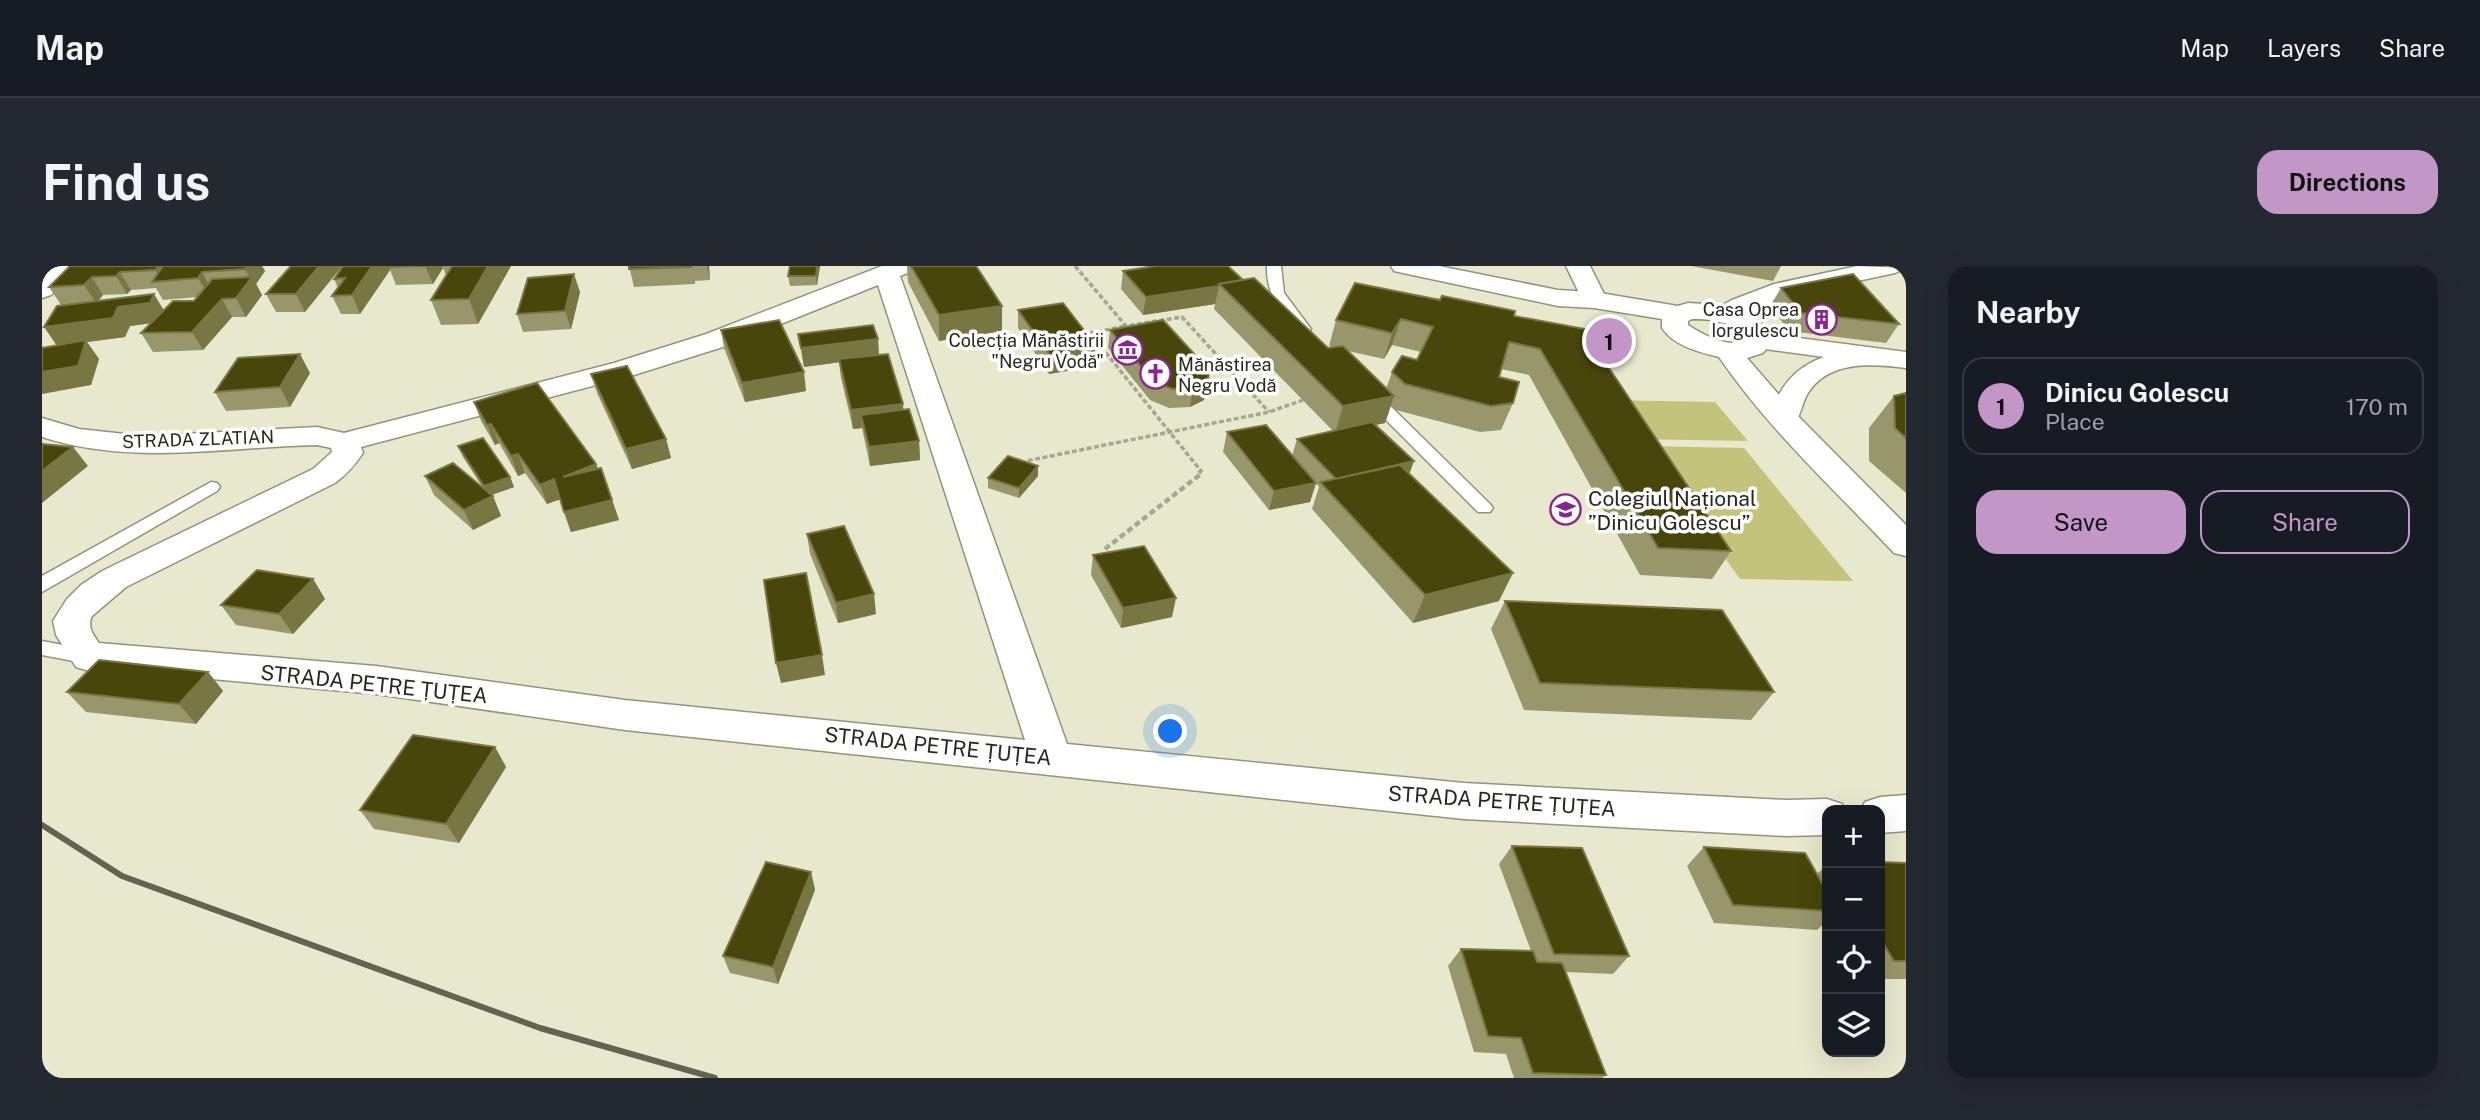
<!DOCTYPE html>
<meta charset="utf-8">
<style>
:root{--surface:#171b24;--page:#242831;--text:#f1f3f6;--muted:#9ea1a6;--line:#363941;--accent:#c297c7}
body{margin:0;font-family:"Public Sans",sans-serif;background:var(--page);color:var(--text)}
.controls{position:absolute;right:21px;bottom:21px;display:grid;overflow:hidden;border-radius:14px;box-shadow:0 7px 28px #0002}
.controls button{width:63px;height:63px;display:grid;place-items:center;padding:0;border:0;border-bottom:2px solid var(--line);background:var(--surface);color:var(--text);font:35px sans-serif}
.you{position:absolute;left:1129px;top:466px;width:24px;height:24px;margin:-18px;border:5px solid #fff;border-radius:50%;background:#1a73e8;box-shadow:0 0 0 10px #1a73e833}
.badge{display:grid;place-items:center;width:46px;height:46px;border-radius:50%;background:var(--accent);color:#111;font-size:23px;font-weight:700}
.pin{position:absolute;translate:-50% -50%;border:4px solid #fff;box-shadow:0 2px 7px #0006}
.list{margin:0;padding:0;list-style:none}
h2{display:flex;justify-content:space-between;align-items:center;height:91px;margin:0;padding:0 28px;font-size:30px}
h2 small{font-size:23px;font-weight:400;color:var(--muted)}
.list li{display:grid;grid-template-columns:46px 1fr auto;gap:21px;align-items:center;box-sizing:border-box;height:98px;margin:0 14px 14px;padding:0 14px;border:2px solid var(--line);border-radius:21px}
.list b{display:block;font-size:26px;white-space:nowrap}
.list p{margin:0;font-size:23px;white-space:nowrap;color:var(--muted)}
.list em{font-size:23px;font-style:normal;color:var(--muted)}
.actions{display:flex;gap:14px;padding:21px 28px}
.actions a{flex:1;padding:16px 0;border:2px solid var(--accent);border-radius:21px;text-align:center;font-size:24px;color:var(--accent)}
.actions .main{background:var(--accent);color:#111}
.icon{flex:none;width:38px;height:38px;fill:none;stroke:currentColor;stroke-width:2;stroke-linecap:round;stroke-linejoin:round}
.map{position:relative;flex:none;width:1864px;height:812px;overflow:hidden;border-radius:21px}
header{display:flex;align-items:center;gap:42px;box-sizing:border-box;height:98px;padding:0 35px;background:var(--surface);border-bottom:2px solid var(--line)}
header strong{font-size:33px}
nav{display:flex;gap:38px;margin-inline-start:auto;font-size:24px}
.intro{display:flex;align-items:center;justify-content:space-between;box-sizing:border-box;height:168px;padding:0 42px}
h1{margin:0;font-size:49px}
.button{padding:18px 32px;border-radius:21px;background:var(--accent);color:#111;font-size:24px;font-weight:700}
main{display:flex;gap:42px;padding:0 42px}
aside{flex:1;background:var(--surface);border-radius:21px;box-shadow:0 7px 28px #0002}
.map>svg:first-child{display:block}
</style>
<header>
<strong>Map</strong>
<nav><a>Map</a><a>Layers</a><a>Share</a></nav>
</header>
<div class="intro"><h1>Find us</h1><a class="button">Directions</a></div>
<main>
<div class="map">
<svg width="1864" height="812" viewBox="0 0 1864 812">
<rect width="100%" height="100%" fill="#e7e8cd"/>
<g fill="#c4c37c">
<path d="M1563,134L1673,136L1706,175L1590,173Z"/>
<path d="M1604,180L1702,182L1811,315L1698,313Z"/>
</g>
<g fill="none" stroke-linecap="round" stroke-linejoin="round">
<defs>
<g id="service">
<path d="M1225,0H1239L1242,27L1269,63L1267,66H1257C1238,46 1224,28 1225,0Z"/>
<path d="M1327,123L1333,125L1448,238L1451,242L1448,246H1436L1321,131L1319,128Z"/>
<path d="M169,216L175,217L178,221L175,225L0,326V310Z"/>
<path d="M0,375L47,384L54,386L57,391L54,396L47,398L0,389Z"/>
</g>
<g id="minor">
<path d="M10,0H36L9,29L0,32V10Z"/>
<path d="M840,0H874L871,5L858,10L1025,478L1422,517L1744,534L1785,533L1800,538L1803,544H1785V569L1744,570L1422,553L583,464L334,428L70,404L47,405L34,401L14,369L11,355L25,333L39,319L60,305L271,203L290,186L289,182L275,179C182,181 90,200 0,171V152L37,163L101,170L275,161L302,167L572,97L664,68ZM836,19L983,474L583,434L334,400L57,377C51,368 45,361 50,350L84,321L293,217C305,208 313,199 321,187L319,181L592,109L684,80Z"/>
<path d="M1524,0H1548L1565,34L1561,39L1552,42L1543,39Z"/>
<path d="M1864,529V565L1838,567V544H1819L1823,536L1838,531Z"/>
</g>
<g id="tertiary">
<path d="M1815,0L1864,2L1853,7L1750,29L1682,57L1673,55L1669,49L1673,43L1690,34L1732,18Z"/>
<path d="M1718,67L1864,86V102C1832,98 1790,94 1768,124C1760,134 1760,148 1752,158L1742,161L1732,158L1727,152C1737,122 1751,102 1782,91L1708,81L1705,75L1708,69Z"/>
</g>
<path id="primary" d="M1349,0H1397L1516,24L1552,26L1636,40L1646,37L1677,39L1697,44L1717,54L1731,75L1721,87L1705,92L1752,146L1864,259V290L1852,287C1793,224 1726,163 1677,91C1657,86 1632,80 1620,62V53L1552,42L1516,40L1361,7L1352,5ZM1650,53C1669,53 1694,55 1704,74C1687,83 1661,69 1646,59V55Z"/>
</defs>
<use href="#service" stroke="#93937b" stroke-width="3"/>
<use href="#minor" stroke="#93937b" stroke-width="3"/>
<use href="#tertiary" stroke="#93937b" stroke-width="3"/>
<use href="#primary" stroke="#93937b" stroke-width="3"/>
<g stroke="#a6a691" stroke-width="3.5" stroke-dasharray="5 2.5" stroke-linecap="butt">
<path d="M1033,0L1084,60L1140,51L1227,146"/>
<path d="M1087,65L1084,60L1048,67L1159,205"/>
<path d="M980,199L984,195L1227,146L1261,134"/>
</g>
<path stroke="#a6a691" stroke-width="4.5" stroke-dasharray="6 3.5" stroke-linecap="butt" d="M1063,283L1160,207L1157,204"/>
<use href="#service" fill="#fff" fill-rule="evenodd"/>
<use href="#minor" fill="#fff" fill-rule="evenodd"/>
<use href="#tertiary" fill="#fff" fill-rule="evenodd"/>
<use href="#primary" fill="#fff" fill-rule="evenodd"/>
<path stroke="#636354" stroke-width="6" d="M0,559L80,610L498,762L673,812"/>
</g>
<g fill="#98976c" fill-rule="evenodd">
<path d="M28,0H220L223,5L214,18L220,29L204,51H190L161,84L111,86L99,67L109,57L88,60L83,71L45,76L57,93L49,119L15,79L27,39H19L7,21ZM114,22L121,34L156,31L152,35L122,44L56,35L61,29L85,28L89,24Z"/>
<path d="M249,0H300L263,46H234L224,28Z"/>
<path d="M301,0H469L436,58L399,59L389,34L404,9L401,2L391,18L354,19L348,4L318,48H299L290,30L296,22L292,13Z"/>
<path d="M587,0H667L668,14L653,15V18L592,21Z"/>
<path d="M778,0L775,19L748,20L746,10Z"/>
<path d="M865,0H934L960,40V65L897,75L866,16Z"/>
<path d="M1649,0H1739L1731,15Z"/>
<path d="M1081,5L1201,14L1286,82L1291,81L1287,80L1294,54L1472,50L1561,93L1689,285L1670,313L1598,309L1487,109L1459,103L1457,111L1471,137L1459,164L1438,166L1354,144L1349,140L1343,157L1333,159L1372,195L1367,208L1457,335L1371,357L1270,243L1277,221L1274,217L1268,236L1227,244L1181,186L1185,166L1250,190L1255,173L1291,165L1172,43L1173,38L1101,49L1079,23ZM1350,79L1379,86L1375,94L1350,106L1344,123L1306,85L1342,93Z"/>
<path d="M1739,22L1857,58L1844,77L1747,65L1728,40Z"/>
<path d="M538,26L529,63L481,66L475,48Z"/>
<path d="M976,44L1054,100L1007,108L976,62Z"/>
<path d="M679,64L764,125L703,136L682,82Z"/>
<path d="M1068,64L1166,115L1162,134L1148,141L1127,142L1108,134L1066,82Z"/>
<path d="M756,68L836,73L837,89L861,138V144L877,175L878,194L828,200L820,162L811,163L799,112L797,96L762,101Z"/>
<path d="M268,107L248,141L184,145L173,126Z"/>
<path d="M549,108L624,173L629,192L590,203L555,127Z"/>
<path d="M1864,127V227L1827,195V162L1852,130Z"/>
<path d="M432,136L554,198L570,234L577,254L529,266L518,233L505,238L483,207L476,210L457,177L453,179L439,155Z"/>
<path d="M416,180L468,211L472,221L450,229L459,250L431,264L392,229L383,210L441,222L421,191Z"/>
<path d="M996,200V210L977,232L946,222V212Z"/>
<path d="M765,268L834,348L796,357L768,288Z"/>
<path d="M1051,289L1130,351L1079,362L1049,309Z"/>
<path d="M271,313L283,333L251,368L194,359L179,339Z"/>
<path d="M1463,335L1732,426L1709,454L1482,444L1449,363Z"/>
<path d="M166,406L181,425L154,458L44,446L25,426Z"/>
<path d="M453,481L464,501L417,577L332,563L318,544Z"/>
<path d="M1470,580L1587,690L1571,708L1524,706L1564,809L1560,812H1472L1464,788L1432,786L1406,700L1419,683L1489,685L1457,598Z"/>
<path d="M1662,581L1775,608L1785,599V655L1775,664L1672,657L1645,600Z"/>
<path d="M1838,596L1864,597V713H1838Z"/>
<path d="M769,606L773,624L736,718L688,707L681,690Z"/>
</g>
<g fill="#787744">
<path d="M117,0H140L120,15L113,4Z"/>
<path d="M205,0H220L223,5L214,18L220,29L204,51L194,32L208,13L203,3Z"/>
<path d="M277,0H300L263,46L254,28Z"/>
<path d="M330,0H350L347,1L348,4L318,48L310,29Z"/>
<path d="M383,0H400L401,2L391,18Z"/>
<path d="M446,0H469L436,58L427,33Z"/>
<path d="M665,0H667L668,14Z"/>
<path d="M775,0H778L775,19L774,10Z"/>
<path d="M78,6L89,24L85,28L74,10Z"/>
<path d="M160,6L170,24L167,30L156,12Z"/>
<path d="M532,8L538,26L529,63L523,45Z"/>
<path d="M50,11L61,29L54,37L42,19Z"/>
<path d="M1177,20L1173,38L1101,49L1104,31Z"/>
<path d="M112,28L123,46L119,56L88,60L83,71L45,76L57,93L49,119L0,128V106L15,80L2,61Z"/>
<path d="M180,33L190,51L161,84L150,66Z"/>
<path d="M960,40V65L897,75V49Z"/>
<path d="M1359,53L1350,79L1342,93L1350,67Z"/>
<path d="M836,73L837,91L762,101L759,82Z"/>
<path d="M1055,81L1054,100L1007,108L1008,89Z"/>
<path d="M258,88L268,107L248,141L238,121Z"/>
<path d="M762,106L764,125L703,136L700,117Z"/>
<path d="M1166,115L1162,134L1148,141L1151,122Z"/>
<path d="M1352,130L1343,157L1293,167L1301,140Z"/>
<path d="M861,138L862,157L819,149L820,162L811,163L809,144Z"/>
<path d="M449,158L457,177L453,179L445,159Z"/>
<path d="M624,173L629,192L590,203L584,183Z"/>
<path d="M877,175L878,194L828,200L827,181Z"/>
<path d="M31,181L46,200L0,237V205Z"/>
<path d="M476,188L483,207L476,210L469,190Z"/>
<path d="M1372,195L1365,214L1295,213Z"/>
<path d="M554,198L560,218L521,211Z"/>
<path d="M996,200V210L977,232V222Z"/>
<path d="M468,211L472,221L446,230L442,220Z"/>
<path d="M512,213L519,233L505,238L498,219Z"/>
<path d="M1274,217L1268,236L1227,244L1232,225Z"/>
<path d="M451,230L459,250L431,264L422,244Z"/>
<path d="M570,234L577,254L529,266L522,246Z"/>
<path d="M1471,307L1457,335L1371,357L1383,329Z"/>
<path d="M271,313L283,333L251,368L237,348Z"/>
<path d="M832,328L834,348L796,357L794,337Z"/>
<path d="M1134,332L1130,351L1079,362L1081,342Z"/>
<path d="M780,389L783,409L739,417L734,397Z"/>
<path d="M166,406L181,425L154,458L137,438Z"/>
<path d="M453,481L464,501L417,577L404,558Z"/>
<path d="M769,606L773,624L736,718L731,701Z"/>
</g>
<g fill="#48460a" stroke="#787744" stroke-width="2">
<path d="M28,0H117L113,4L78,6L74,10L50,11L42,19L7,21Z"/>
<path d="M121,0H205L203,3L160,6L156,12L110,16Z"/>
<path d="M249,0H277L254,28H224Z"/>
<path d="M301,0H330L310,29L290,30L303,12L292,13Z"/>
<path d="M347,0H384L347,1Z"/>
<path d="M410,0H446L427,33L389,34Z"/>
<path d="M587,0H649V1L587,3Z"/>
<path d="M748,0H775L774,10H746Z"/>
<path d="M869,0H934L960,40L897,49Z"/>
<path d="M1114,0H1186L1201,14L1177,18V20L1104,31L1081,5Z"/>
<path d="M532,8L523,45L475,48L486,12Z"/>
<path d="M1811,8L1857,58L1759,47L1739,22Z"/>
<path d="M210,11L194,32L180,33L150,66L99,67L131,35H152L170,13Z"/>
<path d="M1212,12L1286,82L1301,80L1352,130L1301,140L1177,18Z"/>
<path d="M1313,17L1398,34L1400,30L1473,45L1472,50L1559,66L1561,93L1689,285L1616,282L1498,83L1467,76L1457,111L1477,116L1471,137L1449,140L1363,118L1350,106L1360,90L1375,94L1391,61L1359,53L1350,67L1294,54Z"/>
<path d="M112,28L108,37L76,41L71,52L2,61L15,40Z"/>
<path d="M1021,37L1055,81L1008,89L976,44Z"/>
<path d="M737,54L762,106L700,117L679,64Z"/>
<path d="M1121,54L1167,104L1166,115L1151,122L1130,123L1111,115L1068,64Z"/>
<path d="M831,59L836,73L759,82L756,68Z"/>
<path d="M44,74L36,100L0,106V82Z"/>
<path d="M258,88L238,121L173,126L196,92Z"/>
<path d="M846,88L861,138L809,144L797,93Z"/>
<path d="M585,100L624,173L584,183L549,108Z"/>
<path d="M495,117L554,198L521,211L559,202L570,234L522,246L512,213L498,219L476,188L469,190L449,158L445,159L432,136Z"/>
<path d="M1864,127V172L1853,162L1852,130Z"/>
<path d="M867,143L877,175L827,181L819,149Z"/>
<path d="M1330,156L1372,195L1294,213L1255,173Z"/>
<path d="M1224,159L1274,217L1232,225L1185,166Z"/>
<path d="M441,172L468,211L442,220L416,180Z"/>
<path d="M0,178L31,181L0,205Z"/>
<path d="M966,190L996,200L977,222L946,212Z"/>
<path d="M411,197L451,230L422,244L383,210Z"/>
<path d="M1358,199L1471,307L1383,329L1278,216Z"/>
<path d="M802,260L832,328L794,337L765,268Z"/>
<path d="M1102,280L1134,332L1081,342L1051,289Z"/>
<path d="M215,304L271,313L237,348L179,339Z"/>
<path d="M764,307L780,389L734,397L722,314Z"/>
<path d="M1463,335L1680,344L1732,426L1498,417Z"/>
<path d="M57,394L166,406L137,438L25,426Z"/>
<path d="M371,469L453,481L404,558L318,544Z"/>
<path d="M1470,580L1540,582L1587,690L1512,688Z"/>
<path d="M1662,581L1763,587L1785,626V645L1691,639Z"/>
<path d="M724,596L769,606L731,701L681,690Z"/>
<path d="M1838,596L1864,597V695H1852L1838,672Z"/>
<path d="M1419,683L1491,685L1495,696L1520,697L1564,809L1491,807L1479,772L1446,770Z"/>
</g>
<defs>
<symbol id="building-ring" viewBox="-11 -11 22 22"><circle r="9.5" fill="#fff" stroke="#89268e" stroke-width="1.5"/><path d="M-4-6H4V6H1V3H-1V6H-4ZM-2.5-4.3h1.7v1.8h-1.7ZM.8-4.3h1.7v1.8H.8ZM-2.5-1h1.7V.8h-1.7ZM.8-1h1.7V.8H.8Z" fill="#89268e"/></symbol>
<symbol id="museum-ring" viewBox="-11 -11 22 22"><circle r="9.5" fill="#fff" stroke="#89268e" stroke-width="1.5"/><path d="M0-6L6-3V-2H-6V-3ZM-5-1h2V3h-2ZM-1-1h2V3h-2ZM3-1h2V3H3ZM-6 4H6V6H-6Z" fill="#89268e"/></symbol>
<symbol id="church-ring" viewBox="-11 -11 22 22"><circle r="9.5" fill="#fff" stroke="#89268e" stroke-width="1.5"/><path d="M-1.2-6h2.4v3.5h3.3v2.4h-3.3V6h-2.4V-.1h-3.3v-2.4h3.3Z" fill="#89268e"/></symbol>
<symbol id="school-ring" viewBox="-11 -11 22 22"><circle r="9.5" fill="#fff" stroke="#89268e" stroke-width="1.5"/><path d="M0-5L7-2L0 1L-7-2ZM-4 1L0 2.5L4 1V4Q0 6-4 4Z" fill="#89268e"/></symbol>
</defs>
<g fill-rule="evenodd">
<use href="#building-ring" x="1762" y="36" width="35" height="35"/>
<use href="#museum-ring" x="1068" y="66" width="35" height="35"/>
<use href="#church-ring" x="1096" y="90" width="35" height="35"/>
<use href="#school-ring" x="1506" y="226" width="35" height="35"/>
</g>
<g text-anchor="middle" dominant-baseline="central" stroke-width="7" stroke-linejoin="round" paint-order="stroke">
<g font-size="18" fill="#27271d" stroke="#fff" text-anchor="end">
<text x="1757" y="43">Casa Oprea<tspan x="1757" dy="21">Iorgulescu</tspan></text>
<text x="1062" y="74">Colecția Mănăstirii<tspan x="1062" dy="21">"Negru Vodă"</tspan></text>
<text x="1136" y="98" text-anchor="start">Mănăstirea<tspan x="1136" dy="21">Negru Vodă</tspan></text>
</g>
<g font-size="18" fill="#27271d" stroke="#fff">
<text transform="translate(156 173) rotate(-2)">STRADA ZLATIAN</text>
</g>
<g font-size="21" fill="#27271d" stroke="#fff" text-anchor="start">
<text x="1546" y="232">Colegiul Național<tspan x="1546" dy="24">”Dinicu Golescu”</tspan></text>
</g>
<g font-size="21" fill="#27271d" stroke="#fff">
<text transform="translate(332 418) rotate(6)">STRADA PETRE ȚUȚEA</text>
<text transform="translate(896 480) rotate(6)">STRADA PETRE ȚUȚEA</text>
<text transform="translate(1460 535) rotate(4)">STRADA PETRE ȚUȚEA</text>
</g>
</g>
</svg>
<div class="controls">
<button>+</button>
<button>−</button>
<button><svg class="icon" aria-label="locate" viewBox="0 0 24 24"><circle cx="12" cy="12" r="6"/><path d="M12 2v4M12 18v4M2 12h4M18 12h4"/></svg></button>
<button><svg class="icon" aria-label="layers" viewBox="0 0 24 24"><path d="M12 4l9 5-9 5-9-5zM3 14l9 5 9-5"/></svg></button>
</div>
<div class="you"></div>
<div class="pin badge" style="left:1567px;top:75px">1</div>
</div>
<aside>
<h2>Nearby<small></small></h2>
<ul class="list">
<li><span class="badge">1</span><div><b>Dinicu Golescu</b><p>Place</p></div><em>170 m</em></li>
</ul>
<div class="actions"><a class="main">Save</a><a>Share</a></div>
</aside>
</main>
